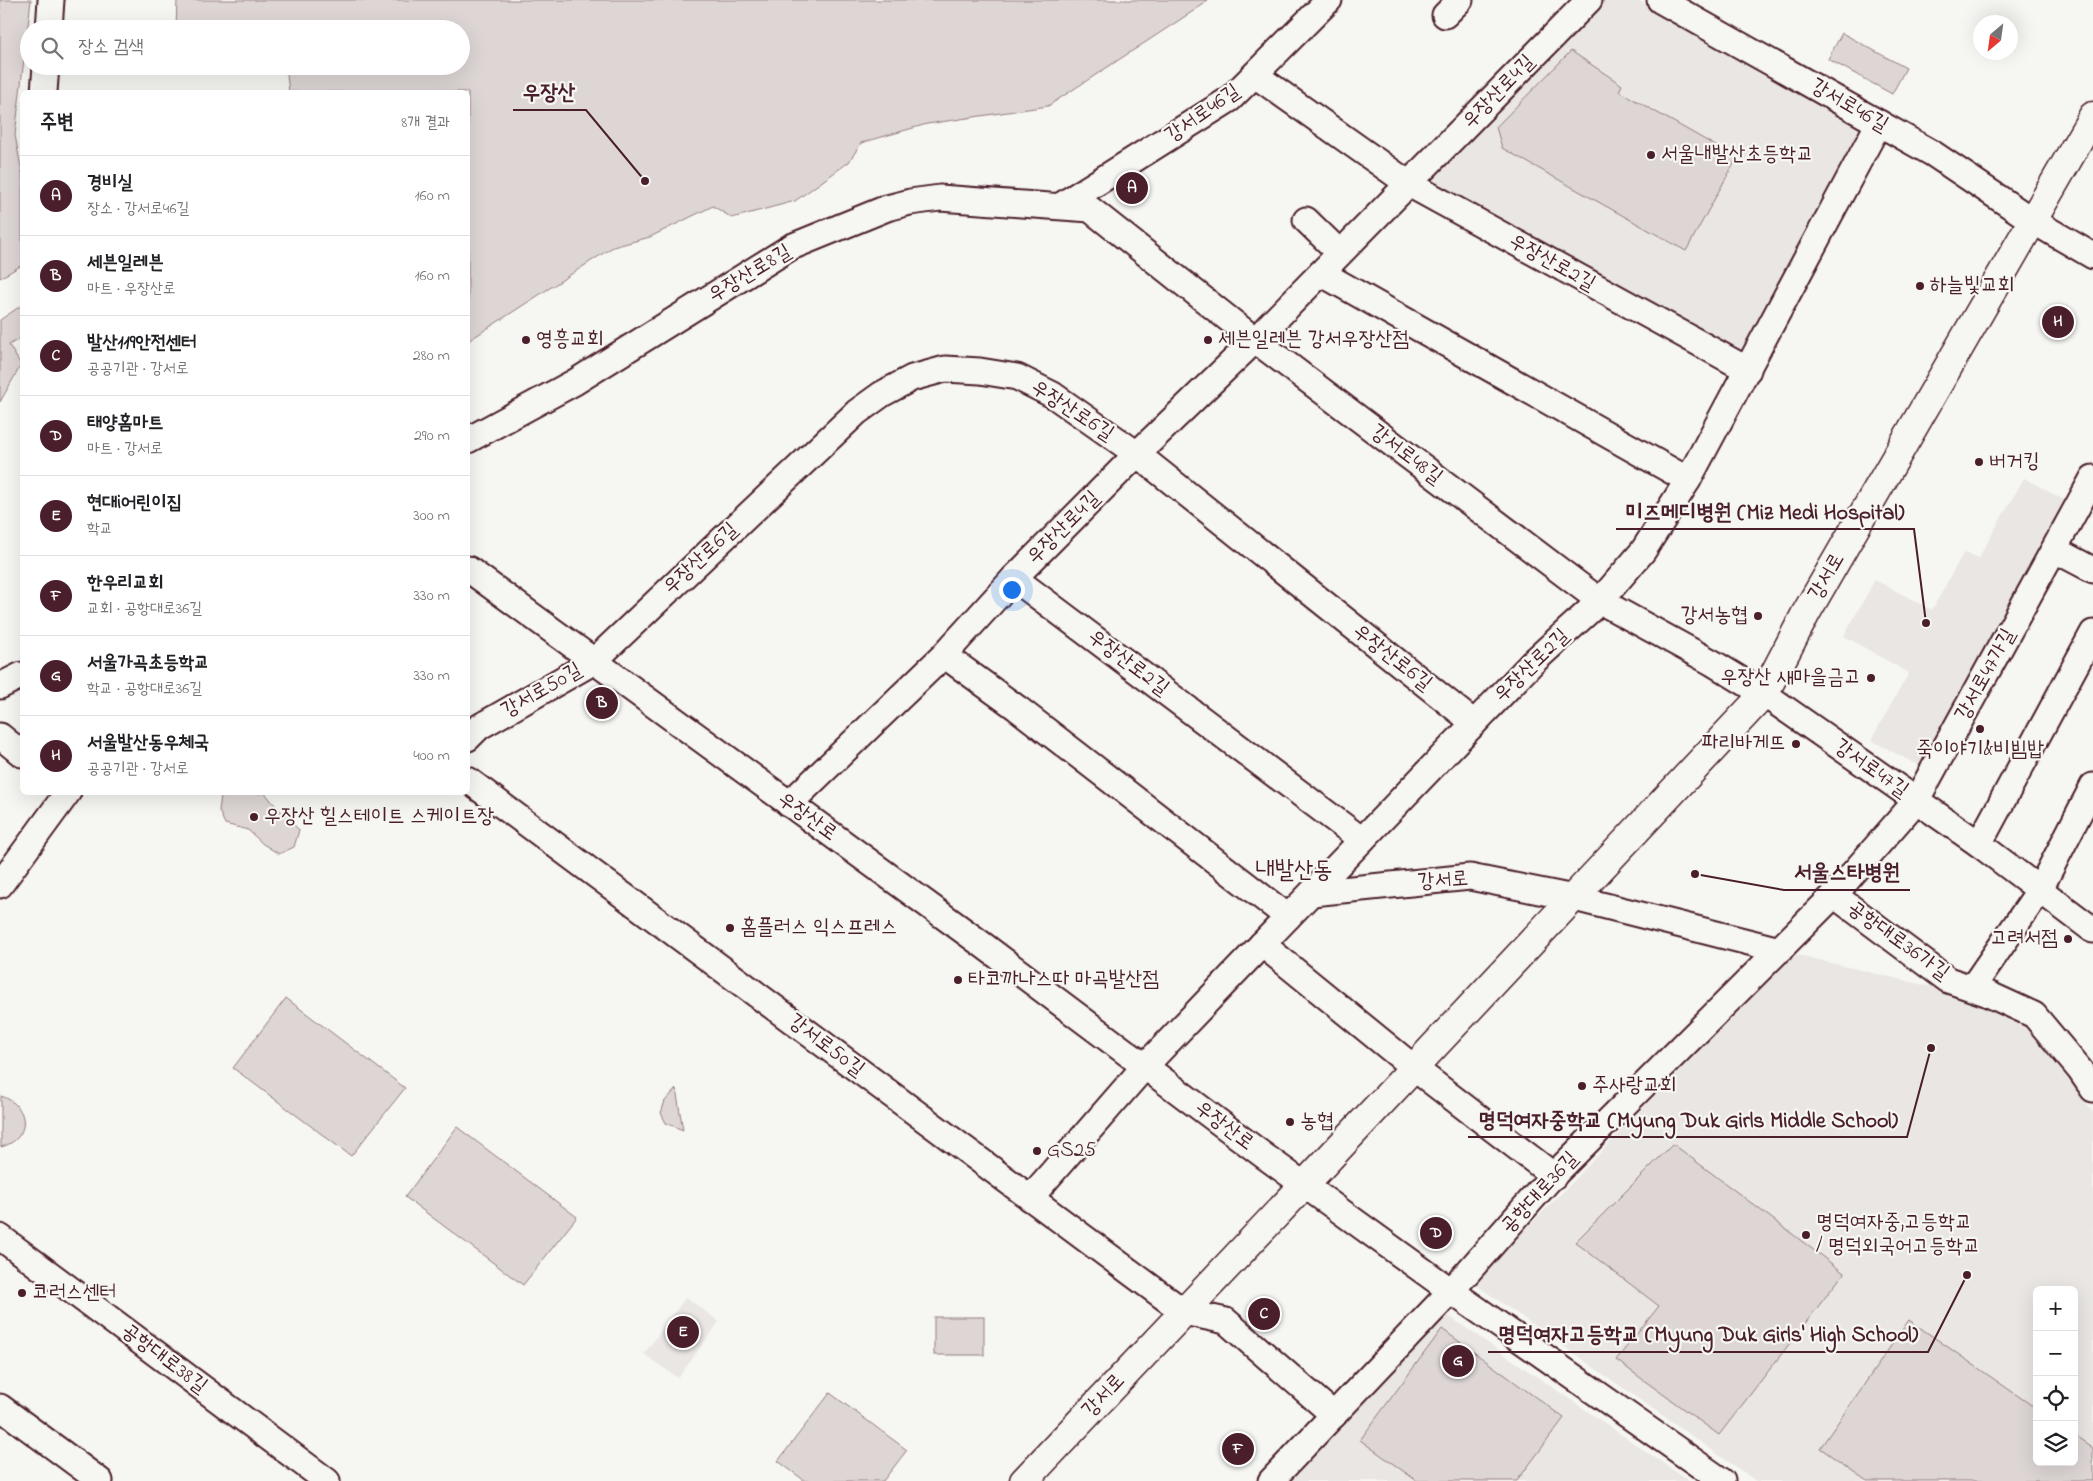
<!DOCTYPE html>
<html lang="ko">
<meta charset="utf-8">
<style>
:root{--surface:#fff;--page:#f6f6f6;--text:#202124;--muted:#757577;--line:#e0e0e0;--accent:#4a1f2b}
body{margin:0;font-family:"Indie Flower","Poor Story",sans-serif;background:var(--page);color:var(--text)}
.controls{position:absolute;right:15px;bottom:15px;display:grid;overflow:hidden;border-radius:8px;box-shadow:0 5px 20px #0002}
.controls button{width:45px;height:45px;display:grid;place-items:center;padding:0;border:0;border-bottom:1px solid var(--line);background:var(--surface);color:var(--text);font:25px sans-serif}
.compass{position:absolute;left:1973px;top:15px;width:45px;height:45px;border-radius:50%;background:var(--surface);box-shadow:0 5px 20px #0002;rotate:209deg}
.you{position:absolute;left:1011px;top:589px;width:18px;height:18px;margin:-12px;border:4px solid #fff;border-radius:50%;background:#1a73e8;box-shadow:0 0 0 8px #1a73e833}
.badge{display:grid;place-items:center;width:32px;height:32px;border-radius:50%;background:var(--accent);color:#fff;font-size:16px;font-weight:700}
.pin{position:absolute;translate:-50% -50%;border:2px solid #fff;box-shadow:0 1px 5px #0006}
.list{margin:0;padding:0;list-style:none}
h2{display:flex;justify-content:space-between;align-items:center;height:65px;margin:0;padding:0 20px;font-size:21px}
h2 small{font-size:16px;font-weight:400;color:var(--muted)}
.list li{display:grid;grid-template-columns:32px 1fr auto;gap:15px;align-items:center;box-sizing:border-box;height:80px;padding:0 20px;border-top:1px solid var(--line)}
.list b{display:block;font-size:19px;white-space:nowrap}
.list p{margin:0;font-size:16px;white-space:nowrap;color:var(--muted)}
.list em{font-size:16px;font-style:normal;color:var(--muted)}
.icon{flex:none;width:28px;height:28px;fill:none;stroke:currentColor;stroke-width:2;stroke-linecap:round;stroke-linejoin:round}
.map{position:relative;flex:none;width:2093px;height:1481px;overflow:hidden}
.search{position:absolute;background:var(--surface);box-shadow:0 5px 20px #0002;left:20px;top:20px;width:450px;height:55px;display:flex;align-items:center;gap:12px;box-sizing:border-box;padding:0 18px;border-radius:28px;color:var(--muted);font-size:19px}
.panel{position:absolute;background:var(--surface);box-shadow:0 5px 20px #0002;left:20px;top:90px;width:450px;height:705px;border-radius:8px}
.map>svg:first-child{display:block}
</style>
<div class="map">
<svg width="2093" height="1481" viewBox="0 0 2093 1481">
<rect width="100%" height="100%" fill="#f6f6f2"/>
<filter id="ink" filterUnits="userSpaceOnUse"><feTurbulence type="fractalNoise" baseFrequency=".02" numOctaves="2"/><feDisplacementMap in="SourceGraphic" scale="10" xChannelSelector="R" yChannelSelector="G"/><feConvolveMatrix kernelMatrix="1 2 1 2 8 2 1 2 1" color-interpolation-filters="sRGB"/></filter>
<g filter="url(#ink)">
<g fill="#e9e6e3" fill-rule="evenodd">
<path d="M1604,0H1637L1865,127L1739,356L1424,183Z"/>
<path d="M2024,478L2069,503L1921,767L1871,740L1909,673L1844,636L1875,580L1932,610L1964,552L1978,559Z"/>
<path d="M1789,953L1953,992L2027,1025L2080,1093L2093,1112V1481H1756L1472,1282L1566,1189ZM2037,1290H2074V1462H2037Z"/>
<path d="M686,1297L719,1322L678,1378L644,1354Z"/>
<path d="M1447,1315L1689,1481H1287L1355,1407Z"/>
</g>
<g fill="#ddd6d5" stroke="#947a80">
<path d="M0,0H31L15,135L22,173V265L0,278Z"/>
<path d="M177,0H1207L1204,4L1048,106L927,124L861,143L849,162L795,201L732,218L713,206L650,237L613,247L468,341V92H289L286,66H461V29H176Z"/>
<path d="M1842,33L1906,68L1892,94L1828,59Z"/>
<path d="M1571,51L1622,85L1619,91L1737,158L1686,251L1502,148L1496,127Z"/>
<path d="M22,305V337L9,345L21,365L0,402V320Z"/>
<path d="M223,793H265L274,804L299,830L294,847L279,854L263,844L248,830L225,824L219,811L221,795Z"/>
<path d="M286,998L405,1088L351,1156L233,1068Z"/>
<path d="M676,1089L683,1130L666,1123L661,1113L665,1101Z"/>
<path d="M1,1096C30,1105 32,1139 1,1147Z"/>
<path d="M457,1127L577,1217L523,1285L405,1197Z"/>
<path d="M1673,1144L1844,1273L1719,1435L1616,1360L1659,1306L1575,1242Z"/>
<rect x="934" y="1317" width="50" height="38"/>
<path d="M1909,1320L2037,1409V1462H2074V1435L2093,1448V1481H1867L1820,1448Z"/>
<path d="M1442,1329L1564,1418L1517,1481H1417L1360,1440Z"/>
<path d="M830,1393L907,1450L883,1481H805L778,1461Z"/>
</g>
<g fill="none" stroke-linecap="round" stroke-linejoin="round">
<defs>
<g id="minor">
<path d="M1660,0L1932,153L2033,221L2093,256"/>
<path d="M1445,15L1460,0"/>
<path d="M49,29L51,0"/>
<path d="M1255,75L1409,184L1748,370"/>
<path d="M44,92L46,66"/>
<path d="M1060,206L1230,99L1329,0"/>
<path d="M1306,220L1340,253"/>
<path d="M1321,273L1688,480"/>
<path d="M468,440L575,382L791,247L887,208L910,202L940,198L1090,209L1255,340L1600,601L1713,663L1764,694L1979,844L2093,930"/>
<path d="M2055,550L2093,570"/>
<path d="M468,569L983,945L1263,1155L1451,1291L1722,1481"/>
<path d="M1014,578L1362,840"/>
<path d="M944,655L1017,708L1288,917"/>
<path d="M0,686L22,675"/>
<path d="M0,736L22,754"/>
<path d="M468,738L479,727L593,662L857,412L882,394L912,378L945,369L980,371L1017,377L1053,395L1137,454L1474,723"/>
<path d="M468,780L1184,1312L1226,1321L1334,1415"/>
<path d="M789,804L944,655L1014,578L1137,454L1255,340L1589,0"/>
<path d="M1979,844L2093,633"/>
<path d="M0,885L68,792"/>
<path d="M1312,893L1470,877L1574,898L1780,950"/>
<path d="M1834,895L1948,980L1986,993L2034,1015L2080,1070L2093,1089"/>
<path d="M1262,944L1414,1068L1554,1176"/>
<path d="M1972,988L2039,891L2093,786"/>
<path d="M1030,1198L1145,1066L1532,663L1600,601L1643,551L1688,480L1879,123"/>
<path d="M0,1237L327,1481"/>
<path d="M0,1407L100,1481"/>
<path d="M1271,1481L1451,1291L1549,1180L1834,895L1916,801L2093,478"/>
</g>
<path id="major" d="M1024,1481L1304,1185L1764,694L1806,613L2093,116"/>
</defs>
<use href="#minor" stroke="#4a1f2b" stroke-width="29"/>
<use href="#major" stroke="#4a1f2b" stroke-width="31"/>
<use href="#minor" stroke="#f6f6f2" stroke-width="25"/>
<use href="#major" stroke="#f6f6f2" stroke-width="28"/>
</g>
</g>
<g fill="#4a1f2b" stroke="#f6f6f2" stroke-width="2">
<circle cx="1651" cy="155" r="5"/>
<circle cx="1920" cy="286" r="5"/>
<circle cx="526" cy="340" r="5"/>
<circle cx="1208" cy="340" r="5"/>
<circle cx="1979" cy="462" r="5"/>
<circle cx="1758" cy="616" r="5"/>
<circle cx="1871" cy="678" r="5"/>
<circle cx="1980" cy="729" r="5"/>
<circle cx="1796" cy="744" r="5"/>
<circle cx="254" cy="817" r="5"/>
<circle cx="730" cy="928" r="5"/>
<circle cx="2068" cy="939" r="5"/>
<circle cx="958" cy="980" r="5"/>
<circle cx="1582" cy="1086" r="5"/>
<circle cx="1290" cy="1122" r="5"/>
<circle cx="1037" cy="1151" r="5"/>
<circle cx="1806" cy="1235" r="5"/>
<circle cx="22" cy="1293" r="5"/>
</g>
<g text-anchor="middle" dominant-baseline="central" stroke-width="4.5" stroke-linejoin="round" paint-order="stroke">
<g font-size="21" fill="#4a1f2b" stroke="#f6f6f2">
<text transform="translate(1499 92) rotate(-46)">우장산로4길</text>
<text transform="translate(1849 106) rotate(30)">강서로46길</text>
<text transform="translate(1203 114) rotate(-35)">강서로46길</text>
<text transform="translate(1552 263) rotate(29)">우장산로2길</text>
<text transform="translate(750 274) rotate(-31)">우장산로8길</text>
<text transform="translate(1072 411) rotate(33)">우장산로6길</text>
<text transform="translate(1406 455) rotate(37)">강서로48길</text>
<text transform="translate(1064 528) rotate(-45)">우장산로4길</text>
<text transform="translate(701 559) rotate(-43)">우장산로6길</text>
<text transform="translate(1827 577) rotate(-60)">강서로</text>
<text transform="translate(1392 658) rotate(38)">우장산로6길</text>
<text transform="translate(1128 663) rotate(37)">우장산로2길</text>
<text transform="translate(1532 666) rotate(-44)">우장산로2길</text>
<text transform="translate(1986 675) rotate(-61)">강서로47가길</text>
<text transform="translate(542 691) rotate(-30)">강서로50길</text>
<text transform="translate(1871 769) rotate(35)">강서로47길</text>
<text transform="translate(807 817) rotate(36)">우장산로</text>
<text transform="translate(1443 881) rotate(-4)">강서로</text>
<text transform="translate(1898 941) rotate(36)">공항대로36가길</text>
<text transform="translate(826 1046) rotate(37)">강서로50길</text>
<text transform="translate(1224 1126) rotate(37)">우장산로</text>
<text transform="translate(1540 1193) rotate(-47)">공항대로36길</text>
<text transform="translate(164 1359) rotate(37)">공항대로38길</text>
<text transform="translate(1104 1396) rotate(-47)">강서로</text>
</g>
<g font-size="21" fill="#4a1f2b" stroke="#f6f6f2" text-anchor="start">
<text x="1661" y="155">서울내발산초등학교</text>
<text x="1930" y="286">하늘빛교회</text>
<text x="536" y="340">영흥교회</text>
<text x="1218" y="340">세븐일레븐 강서우장산점</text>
<text x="1989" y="462">버거킹</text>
<text x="1748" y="616" text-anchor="end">강서농협</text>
<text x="1861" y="678" text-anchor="end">우장산 새마을금고</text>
<text x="1786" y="744" text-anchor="end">파리바게뜨</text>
<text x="1980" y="750" text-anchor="middle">죽이야기&amp;비빔밥</text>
<text x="264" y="817">우장산 힐스테이트 스케이트장</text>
<text x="740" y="928">홈플러스 익스프레스</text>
<text x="2058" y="939" text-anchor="end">고려서점</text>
<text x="968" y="980">타코까나스따 마곡발산점</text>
<text x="1592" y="1086">주사랑교회</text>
<text x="1300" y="1122">농협</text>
<text x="1047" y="1151">GS25</text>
<text x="1816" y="1223">명덕여자중,고등학교<tspan x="1816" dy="24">/ 명덕외국어고등학교</tspan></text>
<text x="32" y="1293">코러스센터</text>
</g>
<g font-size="24" fill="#4a1f2b" stroke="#f6f6f2">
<text x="1294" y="871">내발산동</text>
</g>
</g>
<path fill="none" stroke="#4a1f2b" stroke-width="2" d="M645 181L586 110H513M1926 623L1914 529H1616M1695 874L1784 890H1910M1931 1048L1907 1137H1468M1967 1275L1928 1352H1488"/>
<g fill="#4a1f2b" stroke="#f6f6f2" stroke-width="2">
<circle cx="645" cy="181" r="5"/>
<circle cx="1926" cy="623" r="5"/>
<circle cx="1695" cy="874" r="5"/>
<circle cx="1931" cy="1048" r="5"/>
<circle cx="1967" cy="1275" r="5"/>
</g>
<g font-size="22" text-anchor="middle" font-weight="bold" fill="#4a1f2b" stroke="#f6f6f2" stroke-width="4.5" stroke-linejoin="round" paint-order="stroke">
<text x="549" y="99">우장산</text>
<text x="1765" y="519">미즈메디병원 (Miz Medi Hospital)</text>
<text x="1847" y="879">서울스타병원</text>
<text x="1688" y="1127">명덕여자중학교 (Myung Duk Girls Middle School)</text>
<text x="1708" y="1341">명덕여자고등학교 (Myung Duk Girls' High School)</text>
</g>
</svg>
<div class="controls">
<button>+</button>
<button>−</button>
<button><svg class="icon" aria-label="locate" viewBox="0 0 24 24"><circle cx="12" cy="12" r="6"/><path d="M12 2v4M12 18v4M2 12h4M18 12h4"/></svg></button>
<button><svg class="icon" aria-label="layers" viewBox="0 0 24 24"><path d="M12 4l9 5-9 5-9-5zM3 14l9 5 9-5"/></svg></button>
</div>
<svg class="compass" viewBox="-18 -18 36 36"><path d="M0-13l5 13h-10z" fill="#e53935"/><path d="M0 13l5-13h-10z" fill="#757577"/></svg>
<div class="you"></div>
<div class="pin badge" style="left:1132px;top:188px">A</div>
<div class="pin badge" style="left:602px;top:703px">B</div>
<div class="pin badge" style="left:1264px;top:1314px">C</div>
<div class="pin badge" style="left:1436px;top:1233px">D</div>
<div class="pin badge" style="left:683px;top:1332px">E</div>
<div class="pin badge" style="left:1238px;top:1449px">F</div>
<div class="pin badge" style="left:1458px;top:1361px">G</div>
<div class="pin badge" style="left:2058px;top:322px">H</div>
<div class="search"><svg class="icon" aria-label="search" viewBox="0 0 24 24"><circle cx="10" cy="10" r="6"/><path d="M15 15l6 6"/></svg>장소 검색</div>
<section class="panel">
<h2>주변<small>8개 결과</small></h2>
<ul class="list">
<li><span class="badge">A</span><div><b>경비실</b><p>장소 · 강서로46길</p></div><em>160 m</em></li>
<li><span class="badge">B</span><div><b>세븐일레븐</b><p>마트 · 우장산로</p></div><em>160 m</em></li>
<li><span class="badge">C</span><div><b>발산119안전센터</b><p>공공기관 · 강서로</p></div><em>280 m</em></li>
<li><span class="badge">D</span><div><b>태양홈마트</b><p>마트 · 강서로</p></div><em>290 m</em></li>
<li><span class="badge">E</span><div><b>현대i어린이집</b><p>학교</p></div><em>300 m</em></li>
<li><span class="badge">F</span><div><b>한우리교회</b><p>교회 · 공항대로36길</p></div><em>330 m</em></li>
<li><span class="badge">G</span><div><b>서울가곡초등학교</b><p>학교 · 공항대로36길</p></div><em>330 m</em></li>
<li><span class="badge">H</span><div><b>서울발산동우체국</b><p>공공기관 · 강서로</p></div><em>400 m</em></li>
</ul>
</section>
</div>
